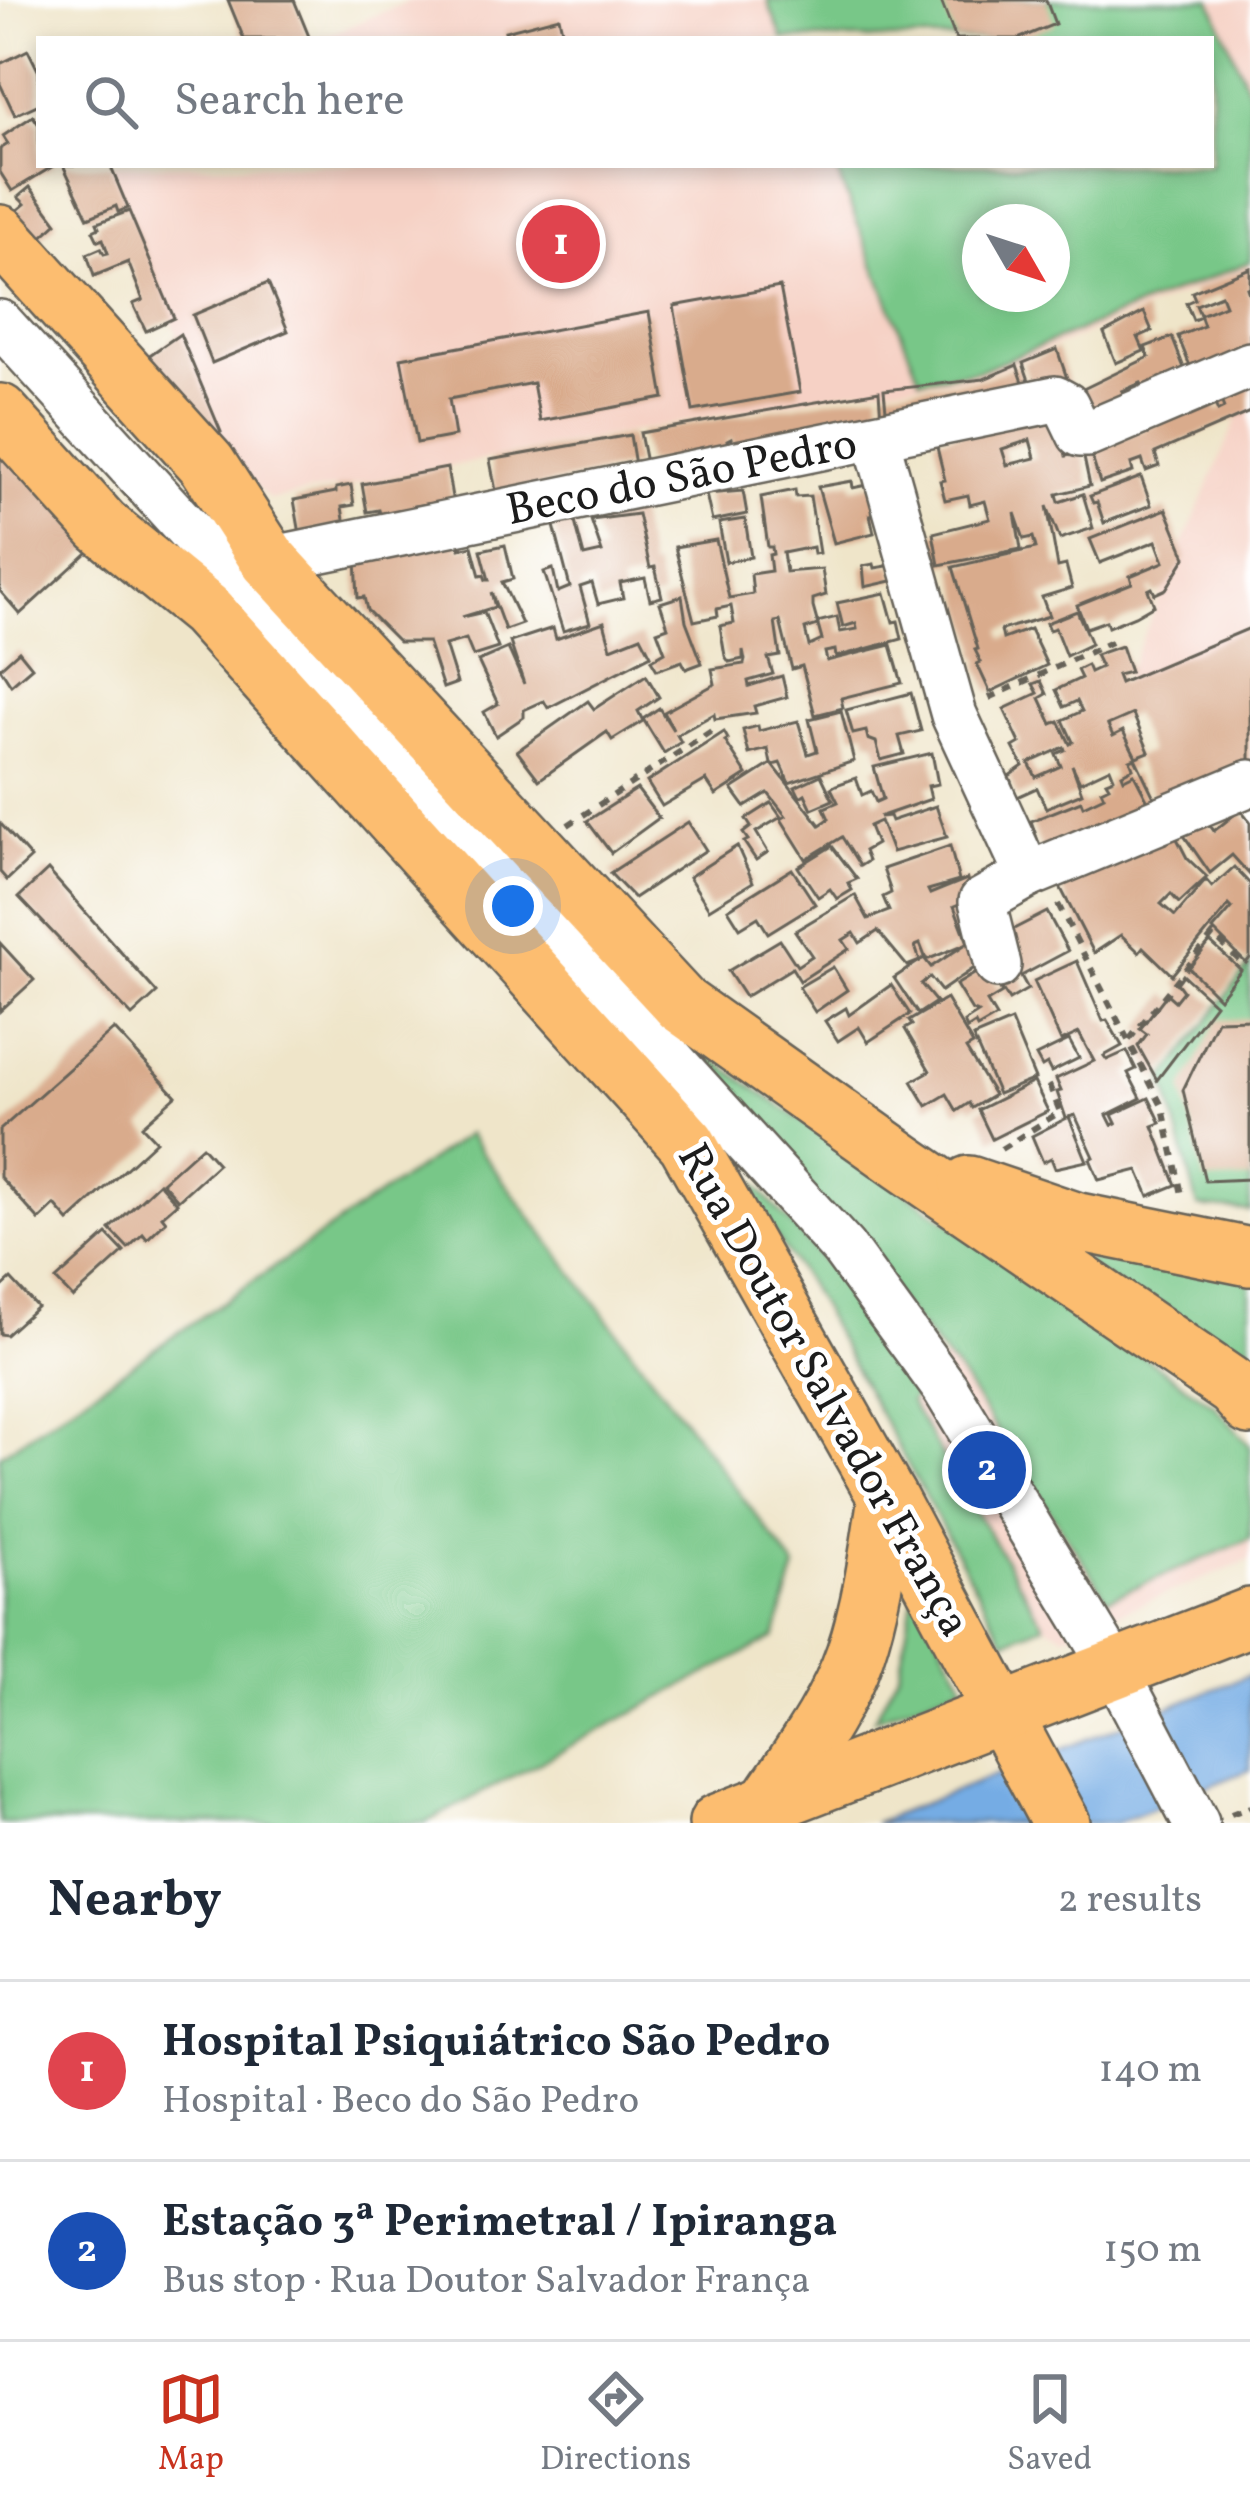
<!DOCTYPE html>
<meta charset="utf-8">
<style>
:root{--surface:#fff;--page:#f2f2f3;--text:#1f2937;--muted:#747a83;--line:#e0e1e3;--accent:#c8321e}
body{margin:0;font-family:Vollkorn,serif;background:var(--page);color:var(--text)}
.compass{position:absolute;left:962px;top:204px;width:108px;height:108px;border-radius:50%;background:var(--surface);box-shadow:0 6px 18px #0003;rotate:129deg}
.you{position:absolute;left:513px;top:906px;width:42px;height:42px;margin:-30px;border:9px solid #fff;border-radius:50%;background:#1a73e8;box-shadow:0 0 0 18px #1a73e833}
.badge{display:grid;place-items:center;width:78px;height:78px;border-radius:50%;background:var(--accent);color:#fff;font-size:39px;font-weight:700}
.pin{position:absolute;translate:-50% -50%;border:6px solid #fff;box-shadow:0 3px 12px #0006}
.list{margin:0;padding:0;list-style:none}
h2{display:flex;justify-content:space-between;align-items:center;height:156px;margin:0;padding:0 48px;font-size:51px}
h2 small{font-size:39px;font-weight:400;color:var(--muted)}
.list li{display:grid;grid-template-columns:78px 1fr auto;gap:36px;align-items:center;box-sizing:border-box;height:180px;padding:0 48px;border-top:3px solid var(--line)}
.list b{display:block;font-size:45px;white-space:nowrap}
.list p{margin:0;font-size:39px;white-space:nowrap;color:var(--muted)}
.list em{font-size:39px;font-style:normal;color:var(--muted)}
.icon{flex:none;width:66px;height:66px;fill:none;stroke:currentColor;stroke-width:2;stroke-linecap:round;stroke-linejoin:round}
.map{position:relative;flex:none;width:1250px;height:1823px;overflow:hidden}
.search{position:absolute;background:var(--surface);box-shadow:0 6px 18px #0003;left:36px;right:36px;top:36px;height:132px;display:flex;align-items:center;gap:30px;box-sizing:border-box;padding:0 42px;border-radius:0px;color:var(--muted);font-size:45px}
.sheet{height:516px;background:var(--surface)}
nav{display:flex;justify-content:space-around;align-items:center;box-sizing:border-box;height:168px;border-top:3px solid var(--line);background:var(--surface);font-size:33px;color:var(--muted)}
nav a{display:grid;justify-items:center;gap:6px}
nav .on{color:var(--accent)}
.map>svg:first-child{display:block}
</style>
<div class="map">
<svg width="1250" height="1823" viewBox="0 0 1250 1823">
<rect width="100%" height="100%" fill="#fff"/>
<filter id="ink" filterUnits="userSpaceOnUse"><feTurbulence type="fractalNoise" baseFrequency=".00833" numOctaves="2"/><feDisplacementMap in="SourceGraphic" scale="24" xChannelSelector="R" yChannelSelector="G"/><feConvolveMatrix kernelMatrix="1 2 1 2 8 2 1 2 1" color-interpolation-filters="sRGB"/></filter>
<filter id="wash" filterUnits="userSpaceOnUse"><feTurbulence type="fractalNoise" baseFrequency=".004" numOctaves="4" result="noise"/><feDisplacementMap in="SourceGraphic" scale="48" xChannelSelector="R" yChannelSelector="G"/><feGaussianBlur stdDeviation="2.7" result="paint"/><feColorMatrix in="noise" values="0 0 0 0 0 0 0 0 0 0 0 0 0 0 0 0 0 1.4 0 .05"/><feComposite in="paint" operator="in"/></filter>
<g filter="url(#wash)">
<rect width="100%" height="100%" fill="#efe5c9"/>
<g fill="#f6d1c5" fill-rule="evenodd">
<path d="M411,0H1250V267L980,377L860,389L270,500L226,460L111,165H1211V39H319ZM980,222H1052V294H980Z"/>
<path d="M1250,389V632L1122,685Z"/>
<path d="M945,1356L1108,1598L1250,1539V1560L1065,1635L1044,1625L910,1402Z"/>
</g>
<g fill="#78c788" stroke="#4a7252" stroke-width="3" fill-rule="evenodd">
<path d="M767,0H1211L1250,94V262L980,370L920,379L834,165H1211V39H783ZM980,222H1052V294H980Z"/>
<path d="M1250,964V1211L1198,1207L1164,1079Z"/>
<path d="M666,1027L1214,1405L1250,1446V1539L1108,1599L958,1372Z"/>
<path d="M697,1120L830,1268L920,1388L910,1402L1044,1625L1005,1641L808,1284Z"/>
<path d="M468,1134L796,1568L775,1637L425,1823H0V1455Z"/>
<path d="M1099,1245L1250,1274V1373L1086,1266Z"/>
<path d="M914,1591L964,1684L874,1719L899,1671Z"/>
</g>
<path fill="#75ace4" stroke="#486480" stroke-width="3" d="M1250,1675V1770L1115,1823H874Z"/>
<g id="blocks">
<g fill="#d9ab8c" fill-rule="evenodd">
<path d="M228,0H294L310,39H244Z"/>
<path d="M945,0H1046L1055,24L1018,39H956L941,1Z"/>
<path d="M559,17L564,39H507L505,31Z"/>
<path d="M28,50L39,72V104L15,115L0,84V64Z"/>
<path d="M33,116L39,125V165H55L12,191L0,172V149L8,144L3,136Z"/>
<path d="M63,165H110L128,208L118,212L116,206L88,218Z"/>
<path d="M30,187L57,223L37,241L13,214L25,204L18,197Z"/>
<path d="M129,211L174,318L146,331L133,304L143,300L128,262L94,276L87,254L101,248L104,254L108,253L103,239L98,241L93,231L99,228L97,223Z"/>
<path d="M1250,268V287L1247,288L1250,297V360L1194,376L1178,336L1204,326L1200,315L1225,305L1221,295L1196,305L1201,317L1193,320L1186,303L1195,299L1192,292Z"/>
<path d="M268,283L288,331L212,363L193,315Z"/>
<path d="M780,287L800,392L693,411L674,306Z"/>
<path d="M649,312L664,398L540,421L533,383L449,399L455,436L417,443L401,358Z"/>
<path d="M1144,312L1152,331L1138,337L1144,351L1116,363L1104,333Z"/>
<path d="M180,334L221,432L215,436L191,412L156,364L153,367L144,359Z"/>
<path d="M1172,337L1189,381L1149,398L1141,383L1122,391L1130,412L1085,429L1075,393L1149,357L1145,347Z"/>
<path d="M1057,349L1070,387L1036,401L1023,363Z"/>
<path d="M1017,365L1030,402L883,412L886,410L884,390L984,379Z"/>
<path d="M1250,385V412L1155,453L1159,466L1146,471L1142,460L1131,464L1133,472L1100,483L1090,451L1213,400L1218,411L1224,408L1218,393Z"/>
<path d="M879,391L881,419L734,451L731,438L727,440L730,453L646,463L640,433Z"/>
<path d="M1057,408L1071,450L1065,451L1066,456L1083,453L1090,486L1057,494L1059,502L1083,494L1093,528L1060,539L1047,506L1058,567L1066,565L1072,588L1042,597L1049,616L1001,630L1003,639L1030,629L1047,665L990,692L977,664L981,662L975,650L978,649L953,567L1036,548L1033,537L1024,539L1015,513L1021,549L939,565L933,533L990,519L985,501L970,505L968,495L945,500L940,481L945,480L935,439ZM1030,440L1035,458L1007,465L1002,449Z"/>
<path d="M0,434L98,543L20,614L0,591Z"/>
<path d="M630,435L635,465L497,496L490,460Z"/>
<path d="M447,468L454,509L429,514L426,504L414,506L417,517L383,524L379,510L367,512L362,484Z"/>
<path d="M1141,477L1151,505L1104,523L1097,502L1093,503L1090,496Z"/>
<path d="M852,481L853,488L876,483L882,513L870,515L874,533L834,543L818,487Z"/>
<path d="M351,485L354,505L342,507L345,526L300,534L294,500L336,492V488Z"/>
<path d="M795,490L796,497L810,496L819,553L814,554L813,547L783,553L786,572L822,569L826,595L813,599V607L818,625L805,629L809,646L822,640L817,622L837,617L840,632L857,629L856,623L843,627L837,603L885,593L893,622L898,621L902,639L836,657L835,650L825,652L827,661L891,645L902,683L841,698L843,708L815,715L802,666L792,669L780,621L775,622L780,656L768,658L773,674L748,681L749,686L782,676L787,697L754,706L756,713L715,719L714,714L677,735L681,742L664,753L643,719L659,708L673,730L664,712L715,684L712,669L744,664L745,660L743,650V659L729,662L725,656L720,626L734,623L731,606L717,609L718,616L694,621L675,547L716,540L729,598L753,594L751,574L771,571L769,555L773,554L772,547H768L761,497Z"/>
<path d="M743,491L747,514L712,521L706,494Z"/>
<path d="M1166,509L1186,557L1166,589L1155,594L1152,588L1148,590L1154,605L1135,616L1108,627L1106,621L1086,628L1077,605L1132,583L1130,576L1164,562L1156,541L1100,563L1090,539Z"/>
<path d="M638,514L650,568L655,567L662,597L650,600L645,578L620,583L623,598L598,604L592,583L580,587L590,623L563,631L544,572L553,569L558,592L570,587L553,522L574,518L584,556L602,552L591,520Z"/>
<path d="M745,519L751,557L726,562L719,523Z"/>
<path d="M457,540L460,549L472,546L480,576L484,575L486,580H489L481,550L505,545L513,579L502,582L522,624L505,630L491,592L495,607L462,617L484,612L498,648L473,656L466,639L445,645L457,683L443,688L428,642H399L367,610L364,597L358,598L356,560Z"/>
<path d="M874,564L875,568L893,565L896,580L865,587L863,566Z"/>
<path d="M682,596L686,621L702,663L686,669L682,661L657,670L651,660L665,652L657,631L668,627L660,603Z"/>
<path d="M1077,611L1091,644L1066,656L1055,628L1049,630L1046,623Z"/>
<path d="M604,622L611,648L641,636L651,655L548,708L544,701L524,710V717L496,736L484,712L498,704L478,661L508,648L524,684L510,642L553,628L556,639Z"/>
<path d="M1250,628V762L1162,814L1135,758L1130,760L1133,768L1122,774L1124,779L1134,774L1149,803L1045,861L1031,821L1081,801L1083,806L1104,796L1101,790L1109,786L1106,781L1114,778L1110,768L1080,782L1072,765L1082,793L1046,808L1037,788L1017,797L1009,776L1023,766L1013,747L1020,743L1004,709L1038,693L1033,684L1041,681L1047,694L1040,698L1052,724L1059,721L1070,744L1073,742L1063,720L1082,711L1077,701L1064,707L1056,690L1081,678L1077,670L1087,665L1090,672L1101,667L1095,655L1121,646L1130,672L1117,675L1120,683ZM1133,714L1149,752L1136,757L1123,731L1113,736L1108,725ZM1064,747L1065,750L1056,754L1061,766L1036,777L1029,763Z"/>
<path d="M19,651L32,667L11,685L0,668Z"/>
<path d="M646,675L659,697L638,711L643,721L612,740L607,732L539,780L517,751L588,701L594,709Z"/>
<path d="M911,693L921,731L899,736L904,754L881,760L876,742L868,739L866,731L853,734L846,710Z"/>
<path d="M841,711L854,761L789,783L780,763L773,765L820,825L829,819L824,808L838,802L831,788L836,785L856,778L862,795L871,791L876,802L883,799L874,767L932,753L938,784L928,786L931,799L879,817L889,816L891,821L936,806L947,837L892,852L880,821L869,826L876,844L864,851L868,861L860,866L842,837L806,859L781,819L786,816L768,793L745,807L732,789L771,764L768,749L749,754L743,730L758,726L759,731L798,721L808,754L817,751L809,719Z"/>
<path d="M724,732L728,739L725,741L747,775L716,795L706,780L662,806L647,782Z"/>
<path d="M821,775L833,800L812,809L805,794L800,797L795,787Z"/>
<path d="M637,789L659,818L611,853L587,821Z"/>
<path d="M771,803L781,817L756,832L768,852L756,860L744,842L748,840L743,833L751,827L746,819Z"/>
<path d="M1240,810L1250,822V875L1232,855L1210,873L1183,834L1201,813L1214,831Z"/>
<path d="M688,822L706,850L634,898L610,873Z"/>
<path d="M0,823L31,858L7,880L0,872Z"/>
<path d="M1171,827L1187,858L1207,877L1179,903L1171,894L1161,904L1175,916L1206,880L1212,887L1234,867L1250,884V958L1246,963L1213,930L1232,908L1229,905L1172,975L1143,947L1139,952L1121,935L1094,953L1056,879Z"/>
<path d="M737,846L753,882L709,909L689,877Z"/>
<path d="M832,846L857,879L848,883L852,890L837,899L830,889L818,897L798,867Z"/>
<path d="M950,846L959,881L928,890L930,894L967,879L972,899L954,906L968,943L929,959H926L920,944L915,946L920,961L907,966L878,931L860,943L854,933L843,940L849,949L800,981L792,968L745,997L728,971L780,940L797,966L812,956L795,931L855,895L868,919L889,911L883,897L891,893L890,889L883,869Z"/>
<path d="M792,869L815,904L768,933L758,917L740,928L728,909Z"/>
<path d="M48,870L157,993L132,1016L19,897Z"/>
<path d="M1047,912L1068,951L1021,976L1028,989L1009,1000L1001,987L1010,931Z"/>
<path d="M972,940L986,960L941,991L930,977L921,984L936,1002L918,1014L894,978L924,958L931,967Z"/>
<path d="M1210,942L1241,970L1219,998L1189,968Z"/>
<path d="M0,943L34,980L0,1011Z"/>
<path d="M1077,961L1103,1021L1107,1020L1122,1046L1104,1056L1107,1060L1127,1051L1136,1069L1128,1073L1141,1098L1107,1115L1112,1125L1116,1123L1112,1115L1149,1098L1161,1123L1153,1126L1176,1185L1149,1196L1138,1170L1099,1180L1090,1159L1094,1157L1075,1115L1066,1118L1057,1092L1061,1091L1056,1079L1094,1061L1079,1033L1061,1041L1034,981Z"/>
<path d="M833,967L847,990L815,1012L799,987Z"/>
<path d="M986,967L1002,993L987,1002L996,1017L977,1028L975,1024L967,1029L964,1022L978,1013L972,1011L956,985Z"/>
<path d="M1183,975L1215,1004L1157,1080L1138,1046L1147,1034L1140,1029L1167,994L1175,1001L1183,991L1177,983Z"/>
<path d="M891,985L910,1014L868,1042L859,1027L838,1041L825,1021L846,1008L849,1015Z"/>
<path d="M946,999L973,1045L966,1049L994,1095L972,1108L969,1103L957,1111L947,1094L927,1106L912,1081L930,1071L905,1029L912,1025L909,1021Z"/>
<path d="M1250,1019V1179L1205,1181L1183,1090L1217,1020Z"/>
<path d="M1011,1021L1035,1079L998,1094L973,1037Z"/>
<path d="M114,1029L176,1096L142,1126L156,1141L69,1221L55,1205L39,1220L0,1177V1130Z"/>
<path d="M1069,1040L1079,1058L1051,1072L1047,1064L1042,1067L1036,1056Z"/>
<path d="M1034,1082L1048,1111L992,1139L978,1110Z"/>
<path d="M1069,1117L1087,1161L1055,1168L1051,1158L1043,1162L1032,1136Z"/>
<path d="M202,1146L218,1164L178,1200L162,1182Z"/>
<path d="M159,1183L177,1203L162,1216L166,1221L147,1239L143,1234L128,1248L110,1229Z"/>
<path d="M107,1234L124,1252L73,1298L56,1280Z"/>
<path d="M11,1279L37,1307L6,1335L0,1334V1289Z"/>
</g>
</g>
</g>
<g filter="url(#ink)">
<use href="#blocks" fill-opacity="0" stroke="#666259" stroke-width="3"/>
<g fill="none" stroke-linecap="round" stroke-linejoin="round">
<defs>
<g id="minor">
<path d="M0,323L843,1248L945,1388L1115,1669L1196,1823"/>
<path d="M876,438L954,715L1028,875"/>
<path d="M269,560L1055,399L1066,405L1080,434H1088L1250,365"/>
<path d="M998,965L982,901L1028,875L1250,783"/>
</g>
<g id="major">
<path d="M0,234L207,464L269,560L682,1005L903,1162L1234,1388L1250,1406"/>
<path d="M0,413L102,526L205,610L687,1143L887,1497L1061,1823"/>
<path d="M969,1185L1078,1222L1250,1257"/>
<path d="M770,1801C801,1755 837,1707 855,1654C872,1604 879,1550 887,1497"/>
<path d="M718,1823L1250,1617"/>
</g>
</defs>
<use href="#minor" stroke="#666259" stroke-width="50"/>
<use href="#major" stroke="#666259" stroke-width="62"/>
<g stroke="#666259" stroke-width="6" stroke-dasharray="9 9" stroke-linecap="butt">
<path d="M989,698L1111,642"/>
<path d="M568,825L716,728"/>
<path d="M1058,904L1163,1108L1183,1199"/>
<path d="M1129,1040L1213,935L1241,962"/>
<path d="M1001,1149L1060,1112L1047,1080"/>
<path d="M1231,1814L1250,1807"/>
</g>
<use href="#minor" stroke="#fff" stroke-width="45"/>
<use href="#major" stroke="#fcbd6f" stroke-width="57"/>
</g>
</g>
<g text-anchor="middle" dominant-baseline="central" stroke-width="10" stroke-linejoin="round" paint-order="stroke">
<g font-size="45" fill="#1c1c1c" stroke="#fff">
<text transform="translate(682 479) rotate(-11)">Beco do São Pedro</text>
<text transform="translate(822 1391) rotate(61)">Rua Doutor Salvador França</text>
</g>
</g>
</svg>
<svg class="compass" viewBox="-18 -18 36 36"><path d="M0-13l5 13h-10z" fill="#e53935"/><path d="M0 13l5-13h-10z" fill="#747a83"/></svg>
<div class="you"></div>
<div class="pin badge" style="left:561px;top:244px;background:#e0444e">1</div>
<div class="pin badge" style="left:987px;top:1470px;background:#1a4fb4">2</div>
<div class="search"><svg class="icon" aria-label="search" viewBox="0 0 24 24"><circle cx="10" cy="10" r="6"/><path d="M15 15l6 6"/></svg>Search here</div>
</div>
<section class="sheet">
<h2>Nearby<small>2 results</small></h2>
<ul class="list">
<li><span class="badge" style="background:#e0444e">1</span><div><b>Hospital Psiquiátrico São Pedro</b><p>Hospital · Beco do São Pedro</p></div><em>140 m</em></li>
<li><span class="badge" style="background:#1a4fb4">2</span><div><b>Estação 3ª Perimetral / Ipiranga</b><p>Bus stop · Rua Doutor Salvador França</p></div><em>150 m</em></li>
</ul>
</section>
<nav>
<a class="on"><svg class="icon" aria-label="map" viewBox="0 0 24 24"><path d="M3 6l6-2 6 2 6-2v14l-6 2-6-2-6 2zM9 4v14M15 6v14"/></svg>Map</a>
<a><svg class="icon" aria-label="directions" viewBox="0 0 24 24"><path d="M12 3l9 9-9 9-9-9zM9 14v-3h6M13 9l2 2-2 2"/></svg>Directions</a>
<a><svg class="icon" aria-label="saved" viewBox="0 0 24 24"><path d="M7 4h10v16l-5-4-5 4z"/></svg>Saved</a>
</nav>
